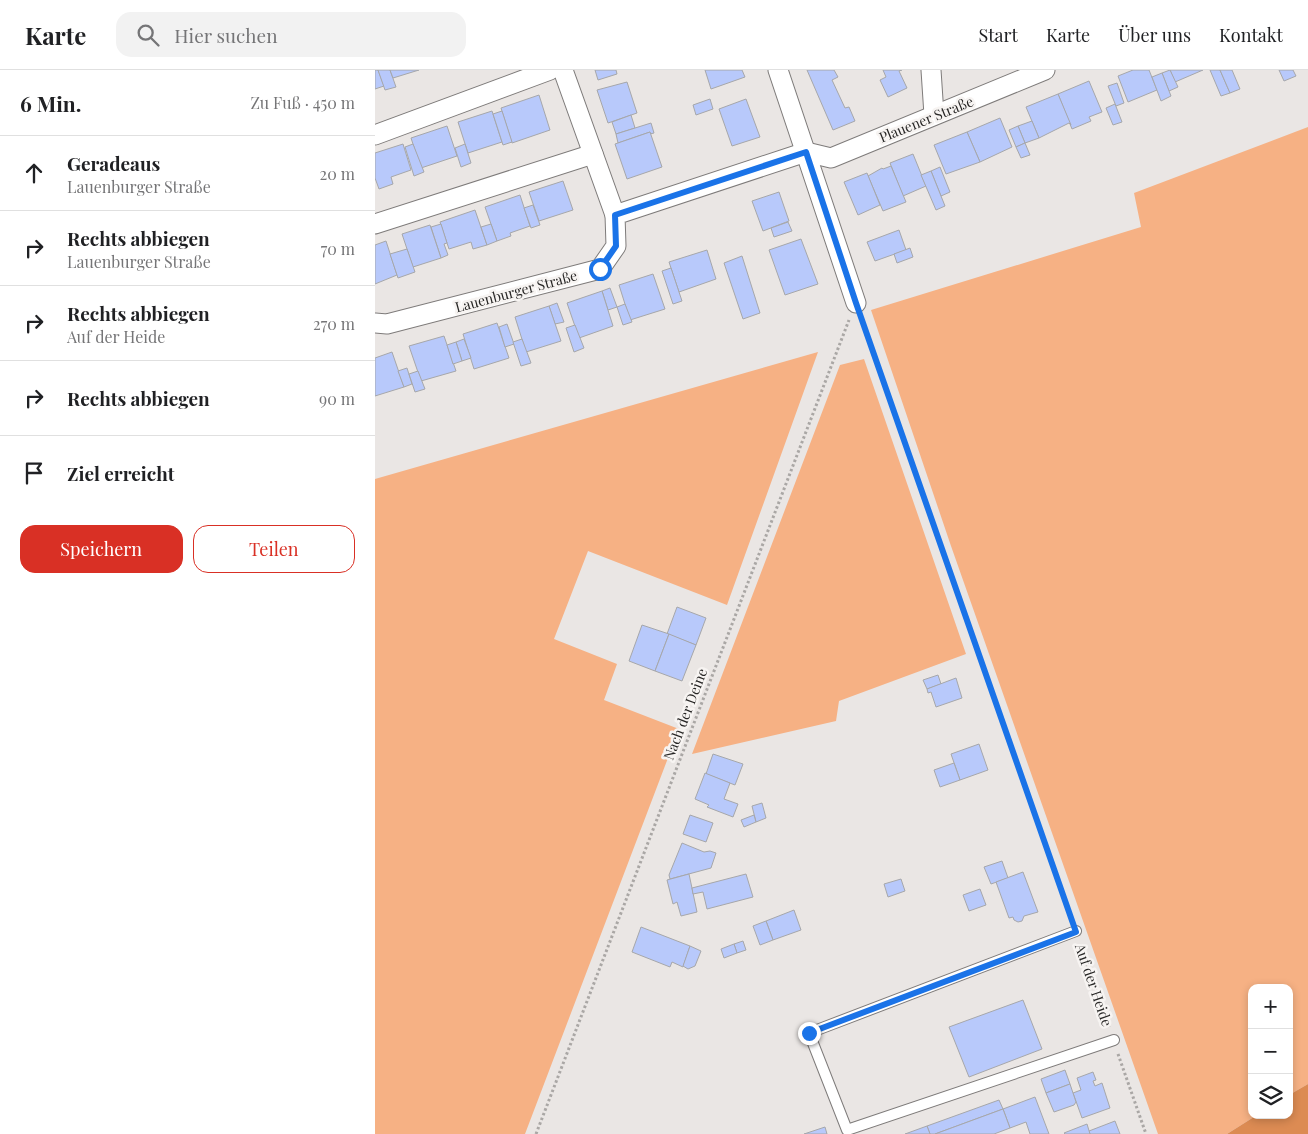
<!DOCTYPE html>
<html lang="de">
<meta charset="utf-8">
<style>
:root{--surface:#fff;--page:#f2f2f2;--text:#202124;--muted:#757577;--line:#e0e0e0;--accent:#d93025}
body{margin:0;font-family:"Playfair Display",serif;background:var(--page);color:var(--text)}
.controls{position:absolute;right:15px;bottom:15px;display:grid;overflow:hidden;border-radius:10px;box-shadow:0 2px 8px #0003}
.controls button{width:45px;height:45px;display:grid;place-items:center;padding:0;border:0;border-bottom:1px solid var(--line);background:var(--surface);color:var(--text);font:25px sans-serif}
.stop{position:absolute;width:15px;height:15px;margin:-11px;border:4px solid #1a73e8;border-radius:50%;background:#fff}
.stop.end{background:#1a73e8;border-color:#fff;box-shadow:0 1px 5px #0008}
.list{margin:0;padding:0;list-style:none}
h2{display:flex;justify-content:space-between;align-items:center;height:65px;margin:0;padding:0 20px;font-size:21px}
h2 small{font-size:16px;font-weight:400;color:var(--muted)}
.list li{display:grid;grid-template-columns:32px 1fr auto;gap:15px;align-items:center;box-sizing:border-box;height:75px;padding:0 20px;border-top:1px solid var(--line)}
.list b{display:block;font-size:19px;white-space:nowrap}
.list p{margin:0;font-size:16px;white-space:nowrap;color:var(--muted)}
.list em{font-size:16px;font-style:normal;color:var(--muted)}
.actions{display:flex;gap:10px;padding:15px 20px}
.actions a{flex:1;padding:11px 0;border:1px solid var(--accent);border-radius:15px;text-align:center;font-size:18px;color:var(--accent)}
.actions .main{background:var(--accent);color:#fff}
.icon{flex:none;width:28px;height:28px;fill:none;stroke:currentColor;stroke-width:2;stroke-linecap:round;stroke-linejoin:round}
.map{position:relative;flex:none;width:933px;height:1064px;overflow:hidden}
header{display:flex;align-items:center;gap:30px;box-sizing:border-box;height:70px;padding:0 25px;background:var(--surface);border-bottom:1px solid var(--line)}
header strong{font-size:24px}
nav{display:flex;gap:28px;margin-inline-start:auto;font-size:18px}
.search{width:350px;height:45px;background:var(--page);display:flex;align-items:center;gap:12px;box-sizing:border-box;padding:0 18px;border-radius:15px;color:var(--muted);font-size:19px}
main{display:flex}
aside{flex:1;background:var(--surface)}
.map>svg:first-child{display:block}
</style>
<header>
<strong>Karte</strong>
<div class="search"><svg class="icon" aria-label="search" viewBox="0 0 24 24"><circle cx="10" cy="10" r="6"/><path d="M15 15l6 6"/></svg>Hier suchen</div>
<nav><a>Start</a><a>Karte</a><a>Über uns</a><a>Kontakt</a></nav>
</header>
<main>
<aside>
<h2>6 Min.<small>Zu Fuß · 450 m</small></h2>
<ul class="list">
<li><svg class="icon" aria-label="ahead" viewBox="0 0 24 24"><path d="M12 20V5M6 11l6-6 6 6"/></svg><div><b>Geradeaus</b><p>Lauenburger Straße</p></div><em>20 m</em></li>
<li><svg class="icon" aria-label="right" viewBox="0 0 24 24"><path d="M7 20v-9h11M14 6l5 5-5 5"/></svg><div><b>Rechts abbiegen</b><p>Lauenburger Straße</p></div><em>70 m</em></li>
<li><svg class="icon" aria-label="right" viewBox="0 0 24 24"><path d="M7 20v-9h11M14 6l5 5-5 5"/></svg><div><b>Rechts abbiegen</b><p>Auf der Heide</p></div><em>270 m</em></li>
<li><svg class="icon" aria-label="right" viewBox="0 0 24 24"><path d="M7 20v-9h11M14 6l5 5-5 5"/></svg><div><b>Rechts abbiegen</b></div><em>90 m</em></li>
<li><svg class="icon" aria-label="arrive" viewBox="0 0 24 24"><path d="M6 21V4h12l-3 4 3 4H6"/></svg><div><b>Ziel erreicht</b></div></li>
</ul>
<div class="actions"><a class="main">Speichern</a><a>Teilen</a></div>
</aside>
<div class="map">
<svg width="933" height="1064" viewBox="0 0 933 1064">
<rect width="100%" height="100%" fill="#eae6e4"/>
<g fill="#f6b184">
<path d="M933,57V1014L914,1025V918H877V1045H882L852,1064H783L576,476L496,240L766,157L759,123Z"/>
<path d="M443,282L352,535L213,481L179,569L242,594L229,630L304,659L150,1064H0V409Z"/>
<path d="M489,289L591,584L464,631L461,651L317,684L465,295Z"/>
</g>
<path fill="#dc8b53" d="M933,1014V1064H852L882,1045H914V1025Z"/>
<g fill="#b8c9fb" stroke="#a6a7aa">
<path d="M0,0H3L9,16L0,19Z"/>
<path d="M3,0H15L21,17L10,20Z"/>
<path d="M15,0H44L18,8Z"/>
<path d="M220,0H241L242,4L223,10Z"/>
<path d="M330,0H367L370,7L336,19Z"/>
<path d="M432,0H459L463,7L457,10L470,38L474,37L480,51L458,60Z"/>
<path d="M508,0H527L524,1L532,18L513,27L505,10L511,7Z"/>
<path d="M758,0H774L782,20L753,32L743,6Z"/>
<path d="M795,0H828L800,12Z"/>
<path d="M795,0L803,17L794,21L787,3Z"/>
<path d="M835,0H845L855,23L846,26Z"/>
<path d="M845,0H857L865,19L855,23Z"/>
<path d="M904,0H918L921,6L909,11Z"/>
<path d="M787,3L796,26L786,31L777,7Z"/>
<path d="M714,11L727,42L714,47L716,51L697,59L683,24Z"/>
<path d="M252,12L262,43L233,53L222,20Z"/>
<path d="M742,13L749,33L741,36L733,16Z"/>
<path d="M683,24L696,55L694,53L664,68L651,37Z"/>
<path d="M164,25L175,60L137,73L126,38Z"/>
<path d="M335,29L338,39L321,45L318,35Z"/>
<path d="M371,29L385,67L357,76L344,39Z"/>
<path d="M740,34L747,52L738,55L731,38Z"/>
<path d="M117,41L127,72L93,83L83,52Z"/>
<path d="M127,41L137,72L128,75L118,44Z"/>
<path d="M256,45L260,58L241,64L237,52Z"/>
<path d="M625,48L637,77L605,92L592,62Z"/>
<path d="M657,51L664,68L650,73L643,56Z"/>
<path d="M276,53L279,63L275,64V62L243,73L241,64Z"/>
<path d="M72,56L82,86L46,98L36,68Z"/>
<path d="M643,56L650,73L641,77L634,60Z"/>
<path d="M275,62L287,97L252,109L240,74Z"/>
<path d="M592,62L605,92L571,104L559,75Z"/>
<path d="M650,73L655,85L646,88L641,77Z"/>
<path d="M28,74L36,100L16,107L18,114L4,119L0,108V83Z"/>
<path d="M38,74L49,102L39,106L30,77Z"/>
<path d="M90,74L96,93L86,97L80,78Z"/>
<path d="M538,84L551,116L528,126L515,93Z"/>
<path d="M516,96L531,132L508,141L493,106L507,98L508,99Z"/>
<path d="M565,97L575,122L566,126L556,101Z"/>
<path d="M556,101L570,136L561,140L546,105Z"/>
<path d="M492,103L505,135L483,145L469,112Z"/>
<path d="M188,111L198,140L164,151L154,122Z"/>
<path d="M404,122L414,151L388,161L377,131Z"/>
<path d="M145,125L155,156L135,163L136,166L122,171L110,137Z"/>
<path d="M158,135L165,155L156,158L149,138Z"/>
<path d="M100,140L112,175L98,179L96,172L74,179L65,152Z"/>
<path d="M413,152L417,161L399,167L396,158Z"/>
<path d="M66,154L72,173L69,174L73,185L66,188L56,157Z"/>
<path d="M116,154L122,171L112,175L106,157Z"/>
<path d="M55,155L66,188L38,197L27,164Z"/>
<path d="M524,160L531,180L500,191L492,172Z"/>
<path d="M426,169L443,214L410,225L394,180Z"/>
<path d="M11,171L22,205L0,214V175Z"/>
<path d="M535,178L538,187L522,193L519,184Z"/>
<path d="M32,179L40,202L23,208L15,184Z"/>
<path d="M332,180L341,209L304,222L294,192Z"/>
<path d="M367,186L385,243L368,249L349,193Z"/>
<path d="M296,198L307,231L298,234L287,201Z"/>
<path d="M278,204L290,239L255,250L244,215Z"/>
<path d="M235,218L242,237L233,240L227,221Z"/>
<path d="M227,221L238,256L204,268L192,233Z"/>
<path d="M182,233L189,252L180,254L174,236Z"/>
<path d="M250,234L257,252L248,255L242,237Z"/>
<path d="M174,236L186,271L151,282L140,247Z"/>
<path d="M122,253L134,288L99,299L88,264Z"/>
<path d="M132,254L139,274L130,277L124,257Z"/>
<path d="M200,255L209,278L199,282L191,258Z"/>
<path d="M69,266L81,301L46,311L34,276Z"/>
<path d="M89,269L96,288L87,291L81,272Z"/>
<path d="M147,269L156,293L146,296L138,272Z"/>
<path d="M81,272L87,291L78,294L72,275Z"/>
<path d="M17,282L29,317L0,326V288Z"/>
<path d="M32,298L37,314L29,317L23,301Z"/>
<path d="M43,301L50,319L40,322L34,304Z"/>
<path d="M302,537L331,548L321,575L292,564Z"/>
<path d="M267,555L294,564L280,601L254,591Z"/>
<path d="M294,564L321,575L307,611L280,601Z"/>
<path d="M563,605L566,614L552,619L548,610Z"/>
<path d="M581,608L587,628L561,637L556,622L553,623L552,619Z"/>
<path d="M604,674L613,700L585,710L576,684Z"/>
<path d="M338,684L368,694L360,715L331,704Z"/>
<path d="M579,693L585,710L565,717L559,700Z"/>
<path d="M330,703L355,713L349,729L363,734L358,747L332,737L334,735L320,729Z"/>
<path d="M387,733L391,748L381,752L377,736Z"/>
<path d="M315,745L338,753L331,772L308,764Z"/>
<path d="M379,745L381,752L369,757L366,750Z"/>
<path d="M307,773L329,782L335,781L341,783L336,798L295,809L294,805Z"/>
<path d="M627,791L633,808L616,814L609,797Z"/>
<path d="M648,802L663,842L649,846L647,851L643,852L639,850L638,847L634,848L621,812Z"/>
<path d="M314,804L322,842L306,846L302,832L298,834L292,810Z"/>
<path d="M371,804L378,827L332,839L328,822L318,824L317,818Z"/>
<path d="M526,809L530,821L513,827L509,814Z"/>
<path d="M605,819L611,835L594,841L588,825Z"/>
<path d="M419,840L426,860L398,870L391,851Z"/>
<path d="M391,851L398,870L385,875L378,856Z"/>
<path d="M266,857L315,876L308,897L297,892L295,897L257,882Z"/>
<path d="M368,871L371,880L362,883L359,874Z"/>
<path d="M359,874L362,883L349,888L346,879Z"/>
<path d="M315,876L326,881L320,896L313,899L308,896Z"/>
<path d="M648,930L667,979L594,1007L574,957Z"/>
<path d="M690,1000L695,1014L671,1023L666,1009Z"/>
<path d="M718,1002L721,1010L718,1011L720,1016L727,1013L735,1038L707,1048L698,1023L706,1020L702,1008Z"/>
<path d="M695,1014L701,1032L699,1035L679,1042L671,1023Z"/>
<path d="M660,1027L674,1064H655L651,1052L635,1058L628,1039Z"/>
<path d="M624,1030L628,1039L560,1064H555L552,1056Z"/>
<path d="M628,1039L635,1058L619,1064H560Z"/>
<path d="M740,1051L745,1064H715L714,1061Z"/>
<path d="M712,1054L715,1064H690L689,1063Z"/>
<path d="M552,1056L555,1064H530Z"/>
<path d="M450,1057L452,1064H429Z"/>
</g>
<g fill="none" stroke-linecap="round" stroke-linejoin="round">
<defs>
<path id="service" d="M701,861L434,963L472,1060L739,970"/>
<g id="minor">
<path d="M188,0L240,145"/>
<path d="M403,0L481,233"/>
<path d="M556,0L559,45"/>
<path d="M0,65L175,0"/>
<path d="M0,154L218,84"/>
<path d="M0,253L12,254L225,199L241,176L240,145L431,82L456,88L670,0"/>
</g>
</defs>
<use href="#service" stroke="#7e7b7a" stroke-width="12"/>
<use href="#minor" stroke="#7e7b7a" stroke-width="21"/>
<g stroke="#aaa7a5" stroke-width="3" stroke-dasharray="2.5 2.5" stroke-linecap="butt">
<path d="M487,250L696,848"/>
<path d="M705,875L734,957"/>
<path d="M743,984L771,1064"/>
<path d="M161,1064L474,250"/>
</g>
<use href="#service" stroke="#fff" stroke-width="10"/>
<use href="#minor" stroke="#fff" stroke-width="19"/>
</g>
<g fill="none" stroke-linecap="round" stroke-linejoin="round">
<path stroke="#1a73e8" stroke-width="6" d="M225,199L241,176L240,145L431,82L481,233L701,862L434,963"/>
</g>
<g text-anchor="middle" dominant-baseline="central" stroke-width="5" stroke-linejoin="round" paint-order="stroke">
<g font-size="14" fill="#272625" stroke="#f7f4f2">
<text transform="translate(551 49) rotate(-22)">Plauener Straße</text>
<text transform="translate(141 221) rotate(-15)">Lauenburger Straße</text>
<text transform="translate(310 644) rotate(-69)">Nach der Deine</text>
<text transform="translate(719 915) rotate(71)">Auf der Heide</text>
</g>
</g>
</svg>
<div class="controls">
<button>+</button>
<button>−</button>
<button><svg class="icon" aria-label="layers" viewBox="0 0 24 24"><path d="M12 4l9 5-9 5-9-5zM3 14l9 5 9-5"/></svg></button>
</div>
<div class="stop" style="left:225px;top:199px"></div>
<div class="stop end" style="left:434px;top:963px"></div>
</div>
</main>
